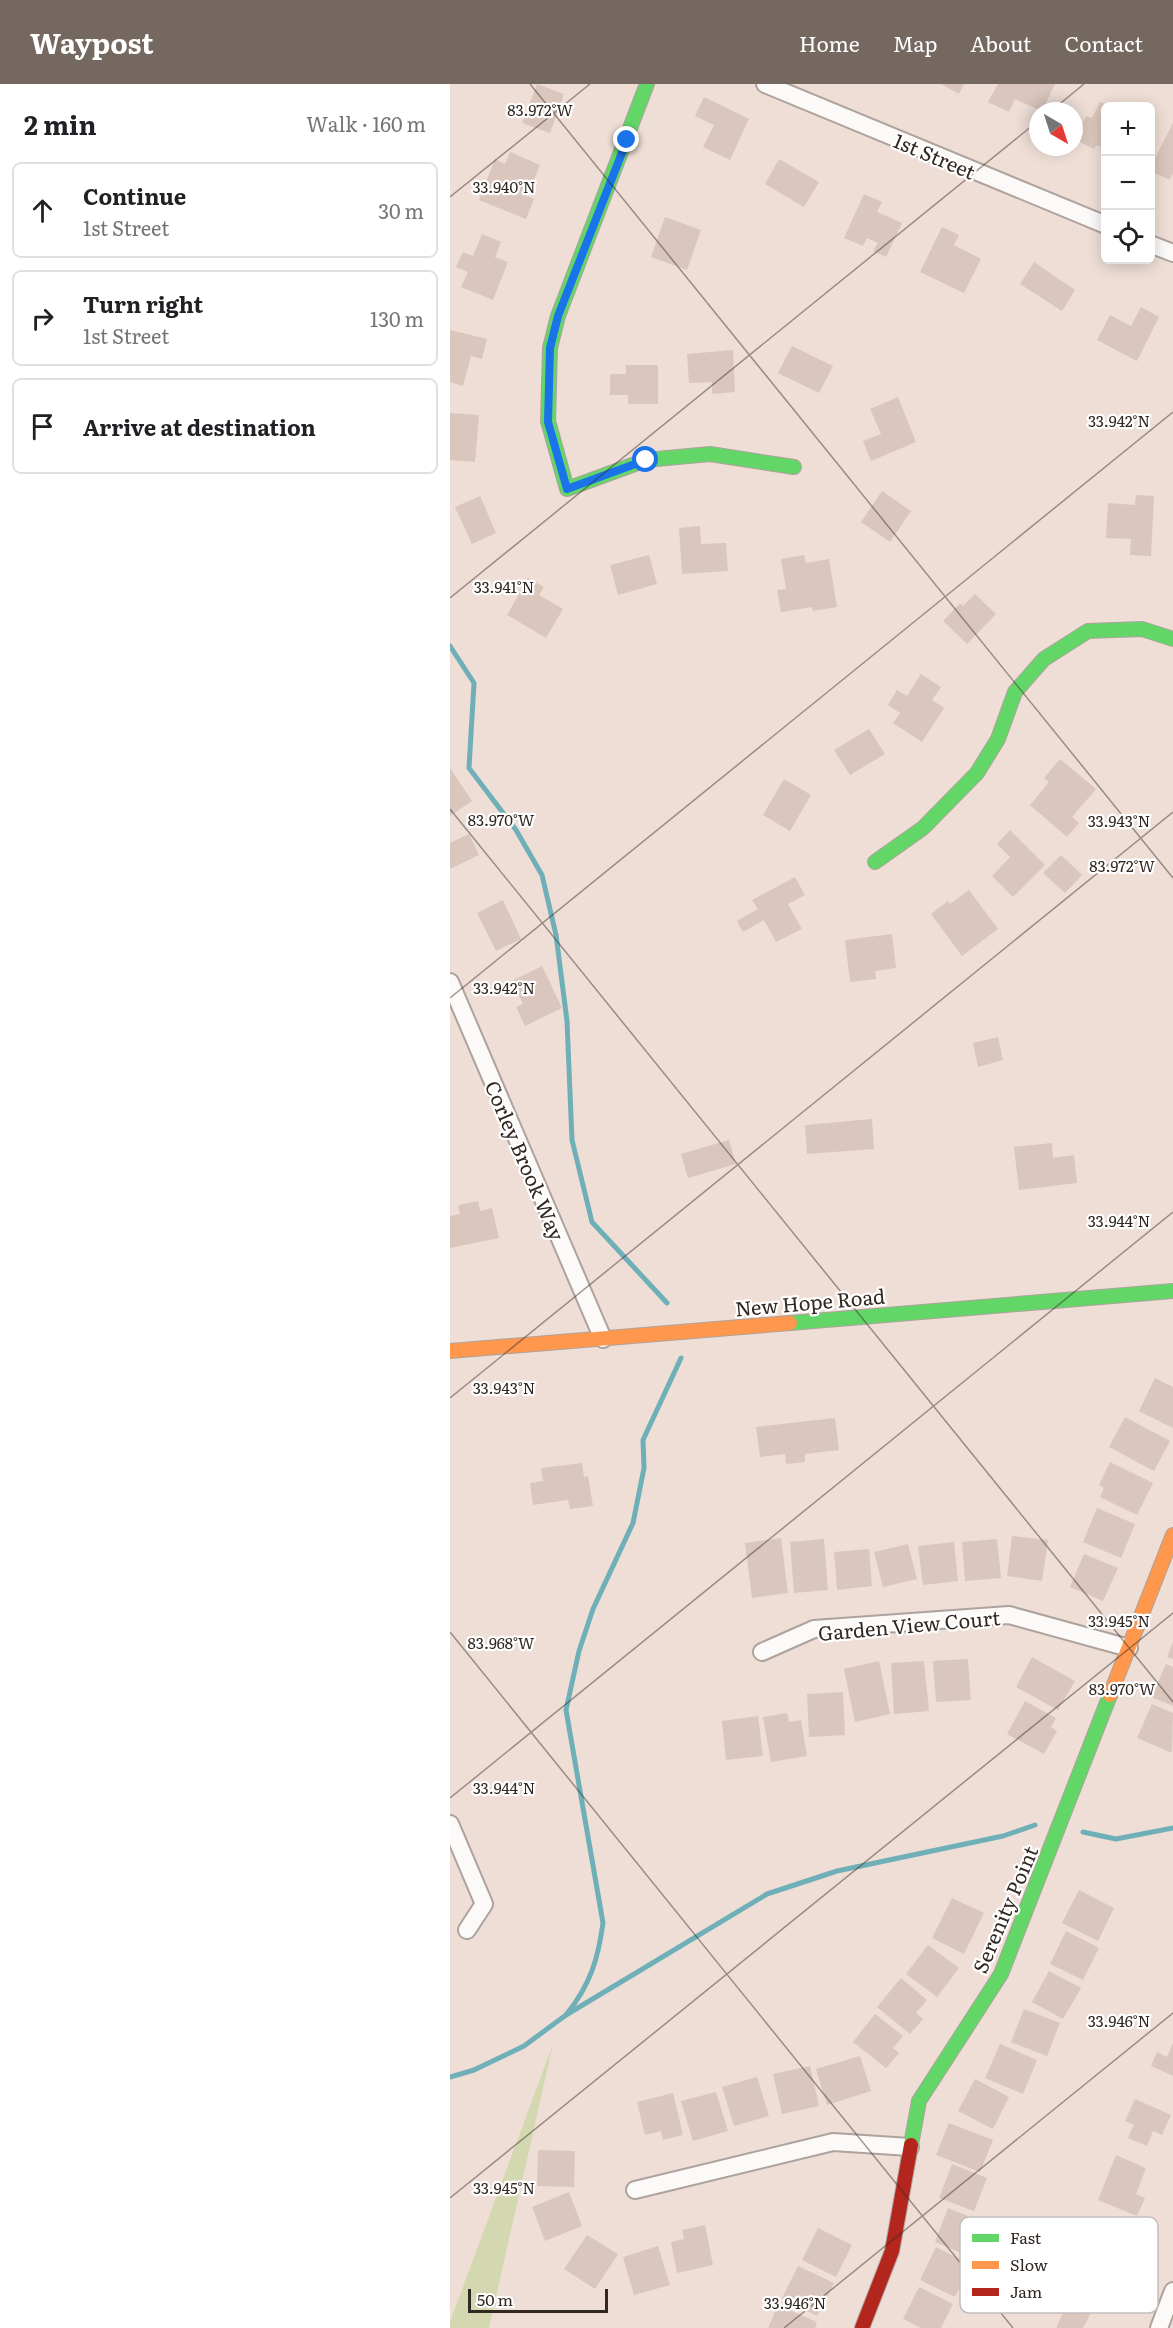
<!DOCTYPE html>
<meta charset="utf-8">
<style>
:root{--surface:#fff;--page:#f6f6f6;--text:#202124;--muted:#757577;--line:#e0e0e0;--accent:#746861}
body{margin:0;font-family:Literata,serif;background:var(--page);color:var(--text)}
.controls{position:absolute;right:18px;top:18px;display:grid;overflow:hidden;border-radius:9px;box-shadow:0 3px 15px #0003}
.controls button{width:54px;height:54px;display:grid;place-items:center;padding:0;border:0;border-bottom:2px solid var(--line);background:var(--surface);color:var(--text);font:30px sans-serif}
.compass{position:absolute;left:579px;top:18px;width:54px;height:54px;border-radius:50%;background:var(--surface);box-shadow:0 3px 15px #0003;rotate:141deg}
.scale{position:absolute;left:18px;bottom:15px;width:140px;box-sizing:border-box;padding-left:6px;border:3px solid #322822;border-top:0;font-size:16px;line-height:21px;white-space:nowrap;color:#322822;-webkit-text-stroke:4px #fff;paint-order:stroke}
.stop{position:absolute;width:18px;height:18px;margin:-14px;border:4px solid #1a73e8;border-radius:50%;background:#fff}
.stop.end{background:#1a73e8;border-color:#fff;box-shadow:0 2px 6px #0008}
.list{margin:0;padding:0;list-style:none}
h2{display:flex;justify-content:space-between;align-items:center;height:78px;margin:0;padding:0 24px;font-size:26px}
h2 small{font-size:20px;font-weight:400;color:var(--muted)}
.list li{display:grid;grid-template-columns:39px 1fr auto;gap:18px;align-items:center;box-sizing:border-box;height:96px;margin:0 12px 12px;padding:0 12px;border:2px solid var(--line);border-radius:9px}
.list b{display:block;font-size:22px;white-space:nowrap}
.list p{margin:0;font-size:20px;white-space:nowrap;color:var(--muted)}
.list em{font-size:20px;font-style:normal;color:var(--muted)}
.icon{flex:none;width:33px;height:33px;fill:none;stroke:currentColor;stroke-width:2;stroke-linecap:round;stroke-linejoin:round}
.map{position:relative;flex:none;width:723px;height:2244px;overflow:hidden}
header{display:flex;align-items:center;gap:36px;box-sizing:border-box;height:84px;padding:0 30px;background:var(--accent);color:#fff}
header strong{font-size:28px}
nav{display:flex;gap:33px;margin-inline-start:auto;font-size:21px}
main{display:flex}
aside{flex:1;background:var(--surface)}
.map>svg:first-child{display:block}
</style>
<header>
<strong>Waypost</strong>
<nav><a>Home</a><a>Map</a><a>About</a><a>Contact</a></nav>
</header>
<main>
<aside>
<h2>2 min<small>Walk · 160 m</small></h2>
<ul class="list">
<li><svg class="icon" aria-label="ahead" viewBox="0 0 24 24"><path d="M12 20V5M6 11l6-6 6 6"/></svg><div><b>Continue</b><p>1st Street</p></div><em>30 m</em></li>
<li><svg class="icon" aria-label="right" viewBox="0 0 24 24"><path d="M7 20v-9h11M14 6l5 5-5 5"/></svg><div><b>Turn right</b><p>1st Street</p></div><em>130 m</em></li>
<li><svg class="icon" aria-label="arrive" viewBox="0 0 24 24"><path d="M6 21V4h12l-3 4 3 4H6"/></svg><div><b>Arrive at destination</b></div></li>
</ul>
</aside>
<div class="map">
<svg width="723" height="2244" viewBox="0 0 723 2244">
<rect width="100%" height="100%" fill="#eeded6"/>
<path fill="#d4d8b0" d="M103,1960L39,2244H0V2238Z"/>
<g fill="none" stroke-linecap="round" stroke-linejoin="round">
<g stroke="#6fb0b8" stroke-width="5">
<path d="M0,562L24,599L19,684L66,746L92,791L106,851L117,937L122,1056L142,1138L217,1219"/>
<path d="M633,1748L666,1755L723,1744"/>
<path d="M116,1931C140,1901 148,1876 153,1839L116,1626L129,1567L143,1525L183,1439L194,1384L193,1356L231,1274"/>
<path d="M0,1993L24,1986L74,1962L116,1931L317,1810L387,1787L553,1752L585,1741"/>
</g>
</g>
<g fill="#dac6bc">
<path d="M87,0L114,10L100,49L72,39Z"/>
<path d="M491,0H514L509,10Z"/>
<path d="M548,0H605L592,27L565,15L559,28L538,18Z"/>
<path d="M254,13L299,35L280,76L253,63L264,41L245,32Z"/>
<path d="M650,18L660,22H656V65L646,61L644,65L625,56L636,32L642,34Z"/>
<path d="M723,39V89L720,96L700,87V84Z"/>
<path d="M60,68L90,81L77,112L84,115L76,135L29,116L45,75L55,80Z"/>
<path d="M329,75L369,98L354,123L315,100Z"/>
<path d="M414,110L432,118L427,128L452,139L436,173L423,167L428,159L417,154L413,162L394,154Z"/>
<path d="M215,133L251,146L237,186L201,173Z"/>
<path d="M492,143L509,151L504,161L531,175L514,209L470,188Z"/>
<path d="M32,150L51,158L45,173L58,178L43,216L11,203L18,188L6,183L13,168L23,172Z"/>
<path d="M584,178L625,206L612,227L570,200Z"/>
<path d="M691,223L709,233L687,277L647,256L660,231L681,242Z"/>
<path d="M0,246L37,255L32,275L21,272L13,302L0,298Z"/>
<path d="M342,262L383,282L369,309L328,289Z"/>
<path d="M283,266L285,308L262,310V298L239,299L237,270Z"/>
<path d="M176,281H208V320H178V311H160V290H176Z"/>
<path d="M448,313L466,358L421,377L413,357L431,350L420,325Z"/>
<path d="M0,329L29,331L25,378L0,376Z"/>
<path d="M432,407L461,427L440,458L411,438Z"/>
<path d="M686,411L704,412L701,472L680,471L681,455L656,454L658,419L685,421Z"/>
<path d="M30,412L46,449L22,460L5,423Z"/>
<path d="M250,442L251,460L276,459L278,487L232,490L229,444Z"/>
<path d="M199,471L207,500L168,511L160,481Z"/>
<path d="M354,471L356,479L379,475L387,523L363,527L362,523L331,528L327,506L336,505L331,475Z"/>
<path d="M78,494L94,503L89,511L113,525L96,554L57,531Z"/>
<path d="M525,510L546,530L517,560L493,537L510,519L513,522Z"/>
<path d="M471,590L491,603L482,616L494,624L472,658L443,639L450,629L438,621L447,606L457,612Z"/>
<path d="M419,645L435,670L400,691L384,666Z"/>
<path d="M610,675L646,705L622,733L629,739L617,753L580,721L599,698L594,694Z"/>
<path d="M0,684L22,717L0,732Z"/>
<path d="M334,695L361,711L340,747L313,731Z"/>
<path d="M560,746L595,781L563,813L542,792L560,773L547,760Z"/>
<path d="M19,750L29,771L0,785V759Z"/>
<path d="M611,771L632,791L615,809L593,789Z"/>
<path d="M345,793L355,811L338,820L352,845L326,858L314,836L293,848L287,837L308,825L302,816Z"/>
<path d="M519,806L548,845L512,872L481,830L498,817L500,820Z"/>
<path d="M53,816L71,855L46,867L27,829Z"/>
<path d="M442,850L446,884L425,887L426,895L400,898L395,856Z"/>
<path d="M92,882L112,924L75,942L66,923L73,920L62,897Z"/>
<path d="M548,953L553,976L528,983L523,959Z"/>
<path d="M422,1035L424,1065L357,1070L355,1041Z"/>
<path d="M279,1056L286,1080L238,1094L231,1070Z"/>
<path d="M602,1059L603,1074L624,1071L627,1099L569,1106L564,1063Z"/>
<path d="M28,1117L30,1127L42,1124L49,1154L0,1164V1132L10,1130L8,1121Z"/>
<path d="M705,1294L723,1303V1344L689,1327Z"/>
<path d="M675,1333L720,1357L704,1387L659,1363Z"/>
<path d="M385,1334L389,1366L355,1370V1378L336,1380L335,1370L310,1373L306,1343Z"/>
<path d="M660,1378L703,1399L687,1431L650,1413L654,1404L649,1401Z"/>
<path d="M132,1379L134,1393L138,1392L143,1422L120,1425L118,1416L83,1421L80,1399L93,1397L91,1384Z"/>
<path d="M647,1424L685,1440L671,1474L633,1458Z"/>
<path d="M562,1452L598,1456L592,1497L557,1492Z"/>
<path d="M331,1454L338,1509L302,1514L295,1459Z"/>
<path d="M374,1455L378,1506L344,1509L340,1458Z"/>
<path d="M547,1455L551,1494L515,1497L512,1458Z"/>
<path d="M504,1458L508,1497L473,1501L468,1462Z"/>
<path d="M458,1460L467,1495L433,1503L424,1468Z"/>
<path d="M419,1465L422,1502L387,1506L384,1468Z"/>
<path d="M634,1470L668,1484L653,1517L620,1503Z"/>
<path d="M723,1558V1575L717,1573Z"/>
<path d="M582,1573L625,1597L608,1626L566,1603Z"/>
<path d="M518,1575L521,1616L486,1618L483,1577Z"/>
<path d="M429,1577L440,1630L405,1638L394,1585Z"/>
<path d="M474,1577L479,1627L444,1630L441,1579Z"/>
<path d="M716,1580L723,1583V1622L701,1613Z"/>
<path d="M393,1608L395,1651L359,1653L357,1610Z"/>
<path d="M575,1617L606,1634L601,1643L607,1647L594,1670L557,1650Z"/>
<path d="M702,1620L723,1629L722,1669L687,1654Z"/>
<path d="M337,1629L339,1638L351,1636L357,1672L321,1678L313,1633Z"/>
<path d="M308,1632L313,1672L276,1676L272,1637Z"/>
<path d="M629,1806L664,1824L648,1857L612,1839Z"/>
<path d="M502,1814L534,1829L514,1870L482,1854Z"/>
<path d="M616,1847L649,1864L633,1896L600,1880Z"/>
<path d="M478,1861L509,1884L487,1913L456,1890Z"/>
<path d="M599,1887L631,1904L613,1935L582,1918Z"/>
<path d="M451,1894L477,1916L466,1929L473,1935L460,1950L427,1923Z"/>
<path d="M574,1925L610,1939L597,1972L561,1958Z"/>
<path d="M425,1930L453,1952L443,1964L449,1969L436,1984L403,1958Z"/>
<path d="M723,1959V1992L701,1982L707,1968L717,1973Z"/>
<path d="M550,1960L587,1976L573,2010L535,1994Z"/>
<path d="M410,1972L421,2007L377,2021L366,1985Z"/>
<path d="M360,1982L369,2022L332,2030L323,1990Z"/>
<path d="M307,1993L319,2032L284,2042L272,2003Z"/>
<path d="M525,1995L559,2013L543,2045L508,2027Z"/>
<path d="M266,2008L278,2047L243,2057L231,2017Z"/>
<path d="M223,2009L233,2051L213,2056L211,2047L195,2051L187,2018Z"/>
<path d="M685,2015L721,2031L712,2051L703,2047L697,2062L678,2054L684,2041L675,2037Z"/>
<path d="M499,2039L543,2056L530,2088L486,2071Z"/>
<path d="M88,2066L125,2067L124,2103L87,2102Z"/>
<path d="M666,2071L696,2084L686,2110L695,2114L687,2132L648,2116Z"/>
<path d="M502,2080L537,2094L524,2127L489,2114Z"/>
<path d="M119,2108L132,2142L95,2157L82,2123Z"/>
<path d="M498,2124L535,2139L521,2173L485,2158Z"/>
<path d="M255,2141L263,2181L227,2189L221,2158L234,2155L232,2146Z"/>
<path d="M368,2144L402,2161L386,2193L352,2176Z"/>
<path d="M137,2151L168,2170L145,2205L114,2185Z"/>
<path d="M208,2162L220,2201L184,2211L173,2173Z"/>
<path d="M486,2163L521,2181L505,2213L470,2196Z"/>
<path d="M348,2182L384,2199L367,2232L332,2214Z"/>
<path d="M626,2202L649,2213L633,2244H606Z"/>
<path d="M469,2203L503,2220L491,2244H471L453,2235Z"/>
<path d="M328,2221L367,2238L365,2244H318Z"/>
</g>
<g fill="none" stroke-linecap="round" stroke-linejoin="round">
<defs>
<g id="street">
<path d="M315,0L656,141"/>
<path d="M700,160L723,169"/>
<path d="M0,898L153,1255"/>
<path d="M312,1568L364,1545L559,1531L679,1564"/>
<path d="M0,1740L34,1820L17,1846"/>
<path d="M185,2106L383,2058L460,2063"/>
<path d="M709,2244L723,2207"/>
</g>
<g id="fast">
<path d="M197,0L108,232L100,264L98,337L117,405L196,376L260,370L344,383"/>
<path d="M425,778L473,744L527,689L548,655L565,608L594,575L638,547L692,545L723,555"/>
<path d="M340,1239L723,1207"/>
<path d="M461,2061L469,2017L551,1890L660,1611"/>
</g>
<g id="slow">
<path d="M0,1267L340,1239"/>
<path d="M660,1611L723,1451"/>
</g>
<path id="jam" d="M412,2244L442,2167L461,2061"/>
</defs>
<use href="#street" stroke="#aea29c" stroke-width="20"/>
<use href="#fast" stroke="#aea29c" stroke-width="16"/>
<use href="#slow" stroke="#aea29c" stroke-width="16"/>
<use href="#jam" stroke="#aea29c" stroke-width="16"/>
<use href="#street" stroke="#fcfaf9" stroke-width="16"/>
<use href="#fast" stroke="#63d668" stroke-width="14"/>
<use href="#slow" stroke="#ff974d" stroke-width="14"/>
<use href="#jam" stroke="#b3261e" stroke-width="14"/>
</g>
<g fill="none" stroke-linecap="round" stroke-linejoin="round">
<path stroke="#1a73e8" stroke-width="8" d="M177,56L108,232L100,264L98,338L117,405L196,376"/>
</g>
<path fill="none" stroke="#322822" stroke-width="1.5" stroke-opacity="0.45" d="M80,0L723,794M601,27L634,0M0,113L140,0M0,514L588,37M0,725L723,1618M0,914L723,328M0,1314L723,728M0,1548L563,2244M0,1714L723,1128M0,2114L723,1529M334,2244L723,1929"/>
<g text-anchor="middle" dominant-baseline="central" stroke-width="4.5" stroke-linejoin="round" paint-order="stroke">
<g font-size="20" fill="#322822" stroke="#fff">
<text transform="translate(485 71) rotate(23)">1st Street</text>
<text transform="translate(76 1076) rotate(67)">Corley Brook Way</text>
<text transform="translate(360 1217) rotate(-5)">New Hope Road</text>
<text transform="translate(459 1540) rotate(-5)">Garden View Court</text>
<text transform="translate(554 1825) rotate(-67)">Serenity Point</text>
</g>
</g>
<rect x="510" y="2133" width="198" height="96" rx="9" fill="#fff" stroke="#c2bebd" stroke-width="1.5"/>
<rect x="522" y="2150" width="27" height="8" fill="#63d668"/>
<rect x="522" y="2177" width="27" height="8" fill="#ff974d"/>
<rect x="522" y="2204" width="27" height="8" fill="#b3261e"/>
<g font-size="16" fill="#322822">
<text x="560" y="2160">Fast</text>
<text x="560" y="2187">Slow</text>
<text x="560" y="2214">Jam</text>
</g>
<g font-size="15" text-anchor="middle" fill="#322822" stroke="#fff" stroke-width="4.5" stroke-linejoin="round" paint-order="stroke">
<text x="90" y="32">83.972°W</text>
<text x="54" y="109">33.940°N</text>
<text x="669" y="343">33.942°N</text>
<text x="54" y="509">33.941°N</text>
<text x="51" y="742">83.970°W</text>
<text x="669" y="743">33.943°N</text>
<text x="672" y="788">83.972°W</text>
<text x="54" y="910">33.942°N</text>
<text x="669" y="1143">33.944°N</text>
<text x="54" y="1310">33.943°N</text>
<text x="669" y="1543">33.945°N</text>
<text x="51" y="1565">83.968°W</text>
<text x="672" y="1611">83.970°W</text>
<text x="54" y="1710">33.944°N</text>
<text x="669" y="1943">33.946°N</text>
<text x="54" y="2110">33.945°N</text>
<text x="345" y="2225">33.946°N</text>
</g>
</svg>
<div class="controls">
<button>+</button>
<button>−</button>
<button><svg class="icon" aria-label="locate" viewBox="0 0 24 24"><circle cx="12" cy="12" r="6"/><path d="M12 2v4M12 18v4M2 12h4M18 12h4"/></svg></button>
</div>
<svg class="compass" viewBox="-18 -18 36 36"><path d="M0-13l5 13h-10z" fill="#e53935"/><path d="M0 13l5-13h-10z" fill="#757577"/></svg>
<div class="scale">50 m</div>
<div class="stop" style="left:196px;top:376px"></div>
<div class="stop end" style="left:177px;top:56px"></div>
</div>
</main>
